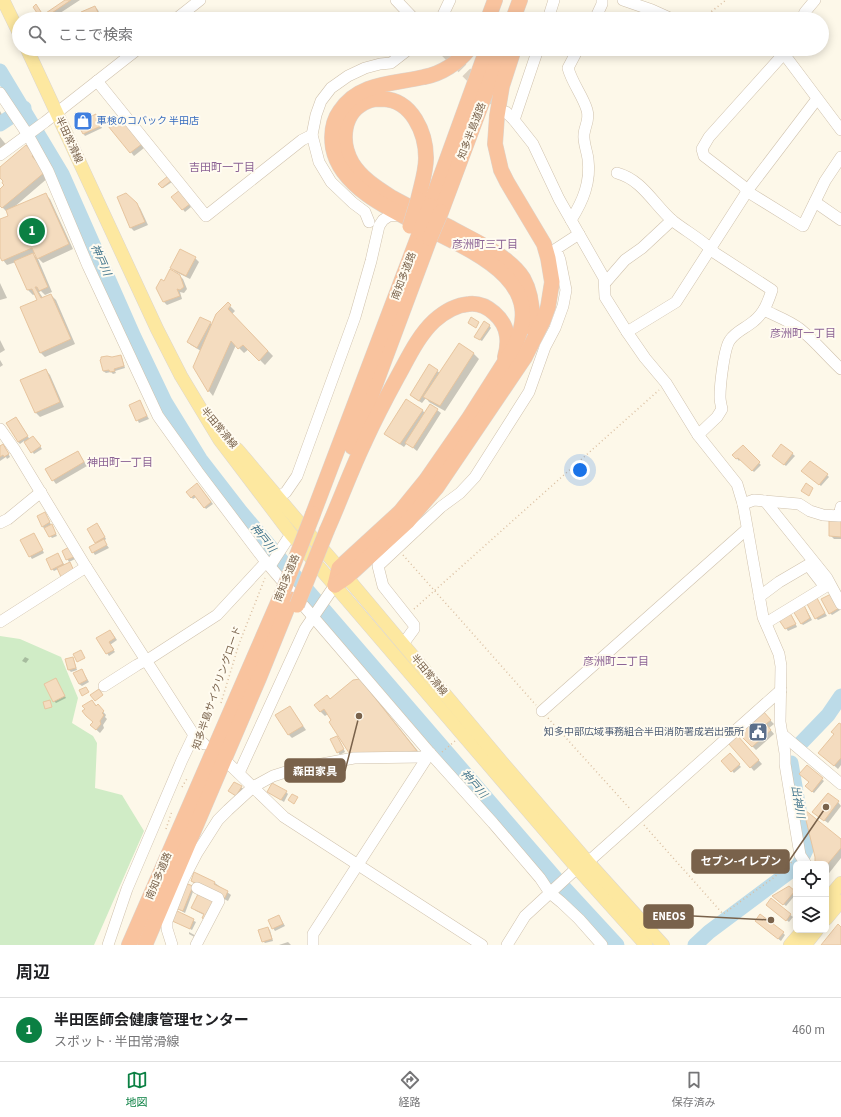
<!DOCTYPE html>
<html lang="ja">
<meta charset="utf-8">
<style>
:root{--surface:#fff;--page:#f6f6f6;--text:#202124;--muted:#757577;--line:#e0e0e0;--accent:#0b8043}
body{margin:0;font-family:"Source Sans 3","Noto Sans JP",sans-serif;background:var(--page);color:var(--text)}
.controls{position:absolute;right:12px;bottom:12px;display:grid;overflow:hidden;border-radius:6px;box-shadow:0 2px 10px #0003}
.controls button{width:36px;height:36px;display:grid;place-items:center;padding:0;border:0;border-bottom:1px solid var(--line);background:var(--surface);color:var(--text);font:20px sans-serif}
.you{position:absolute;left:580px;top:470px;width:14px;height:14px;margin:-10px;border:3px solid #fff;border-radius:50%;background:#1a73e8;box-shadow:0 0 0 6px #1a73e833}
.badge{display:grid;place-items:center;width:26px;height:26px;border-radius:50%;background:var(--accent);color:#fff;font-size:13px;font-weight:700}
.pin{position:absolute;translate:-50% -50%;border:2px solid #fff;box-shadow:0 1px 4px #0006}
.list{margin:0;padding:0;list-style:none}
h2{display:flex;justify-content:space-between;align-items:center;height:52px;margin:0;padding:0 16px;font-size:17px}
h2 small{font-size:13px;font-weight:400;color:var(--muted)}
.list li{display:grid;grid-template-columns:26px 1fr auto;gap:12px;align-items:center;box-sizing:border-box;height:64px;padding:0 16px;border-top:1px solid var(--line)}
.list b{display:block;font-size:15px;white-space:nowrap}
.list p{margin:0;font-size:13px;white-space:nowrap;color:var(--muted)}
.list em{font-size:13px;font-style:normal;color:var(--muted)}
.icon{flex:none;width:22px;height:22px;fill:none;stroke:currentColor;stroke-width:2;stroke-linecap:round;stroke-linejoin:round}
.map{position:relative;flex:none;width:841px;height:945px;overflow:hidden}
.search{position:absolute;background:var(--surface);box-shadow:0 2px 10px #0003;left:12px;right:12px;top:12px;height:44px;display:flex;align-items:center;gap:10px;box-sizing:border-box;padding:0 14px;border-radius:22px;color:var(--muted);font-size:15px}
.sheet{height:116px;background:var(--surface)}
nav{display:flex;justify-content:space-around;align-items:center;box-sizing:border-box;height:56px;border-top:1px solid var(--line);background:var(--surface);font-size:11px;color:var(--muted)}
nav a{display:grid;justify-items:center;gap:2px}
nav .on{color:var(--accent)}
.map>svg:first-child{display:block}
</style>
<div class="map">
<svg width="841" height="945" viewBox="0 0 841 945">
<rect width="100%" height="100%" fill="#fdf8e9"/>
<path fill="#d0ecc6" d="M0,636L20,639L61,657L78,698L72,723L93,736L97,743L95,788L122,795L144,831L94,945H0Z"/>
<g fill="#0003">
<path d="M67,0H80L51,19H42L36,6L44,16Z"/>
<path d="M95,7L98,10L102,19H86Z"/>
<path d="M53,49H65L66,52L57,56Z"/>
<path d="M0,111L5,120L0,122Z"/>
<path d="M96,116L102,128L85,136L83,133Z"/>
<path d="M120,118L144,148L134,156L110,126Z"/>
<path d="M0,137L8,147L0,151Z"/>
<path d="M26,146L38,159L36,161L49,177L13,208L45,194L50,199L73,249L43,263L38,258L36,253L33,254L38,259L52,292L45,295L41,291L39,292L43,298L51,295L56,300L75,344L45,357L40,352L38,300L35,294L33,295L28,290L16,262L7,265L3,260L0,255V220L9,216L8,213L0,205V190L5,186L4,182L0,176V169Z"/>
<path d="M168,177L172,182L163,188L159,184Z"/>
<path d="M180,192L191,207L185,212L173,197Z"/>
<path d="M126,194L140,208L148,225L134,231L131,228L118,198Z"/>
<path d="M195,258L199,262L190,279L176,272L183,279L187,289L184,293L180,292L182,299L167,305L164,302L157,288L178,274L171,267Z"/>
<path d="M0,283L7,298L0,300Z"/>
<path d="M228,304L235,311L232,314L273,356L265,365L249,349L244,353L236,345L213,396L209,391L194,367L201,351L191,345L188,342L210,323L212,325Z"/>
<path d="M489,325L491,328L482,341L478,339Z"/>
<path d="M0,340L5,350L0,353Z"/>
<path d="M459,344L474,354L479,359L445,411L429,402L426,398L422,403L414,398L411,395L437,371L440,373Z"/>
<path d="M120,356L122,358L125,368L115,371L116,373L113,374L111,372L106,373L103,371L112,358Z"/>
<path d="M0,360L3,365L0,367Z"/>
<path d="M46,370L50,375L64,407L40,417L35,412Z"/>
<path d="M139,401L149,419L139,423L130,405Z"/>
<path d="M422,410L425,413L437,410L441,413L417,451L407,443L404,447L385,434Z"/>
<path d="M18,420L30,440L35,439L42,449L34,454L24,441L20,444L18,442Z"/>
<path d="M0,445L5,447L10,457L7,459L6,457L0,461Z"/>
<path d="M782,445L795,456L786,466L776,458Z"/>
<path d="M743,447L761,465L754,472L741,459L739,461L734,455Z"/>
<path d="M78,452L87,466L56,484L53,480Z"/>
<path d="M805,473L827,475L829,477L821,486Z"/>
<path d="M199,486L213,504L206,509L196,497L193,499L187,492Z"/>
<path d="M45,513L57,536L52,538L42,526Z"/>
<path d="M841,521V539H834L830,535Z"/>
<path d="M99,526L106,539L104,541L109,548L95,555L90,548L97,544L96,542Z"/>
<path d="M34,534L44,553L32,559L30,556Z"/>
<path d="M63,551H71L75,559L69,562Z"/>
<path d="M58,554L65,566L70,564L75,573L58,569L54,571L52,569Z"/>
<path d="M833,598L840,610L832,615L830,613Z"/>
<path d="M817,600L827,616L818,620L816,618Z"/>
<path d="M806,609L812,620L803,625L801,623Z"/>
<path d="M792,616L797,627L788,631L786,628Z"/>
<path d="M112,633L117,640L110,645L115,652L109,656L97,639Z"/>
<path d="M25,657L29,659L26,663L22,661Z"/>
<path d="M72,658L74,660L77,670L71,672L69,670L66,659Z"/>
<path d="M82,670L89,682L82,686L79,684Z"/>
<path d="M56,680L66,698L56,703L54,701Z"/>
<path d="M365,685L421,755L357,760L328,714L325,716L320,711L330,699Z"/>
<path d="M95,704L97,707L98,706L106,715L105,717L107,719L103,725L104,728L100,733L91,725L94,722L86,709Z"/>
<path d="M290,707L306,730L292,738L289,735Z"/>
<path d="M763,713L774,724L769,728L774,734L756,750L740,734Z"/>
<path d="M841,725V765L838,769L823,756Z"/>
<path d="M339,739L345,752L340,755L338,752Z"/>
<path d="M741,740L762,764L754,771L730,743Z"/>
<path d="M730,754L741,767L734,773L723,761Z"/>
<path d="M807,767L824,781L814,793L808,788L810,782Z"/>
<path d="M241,787L243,789L238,797L229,791Z"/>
<path d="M268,792H286L288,794L284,802Z"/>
<path d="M838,802L841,806L828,823L817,815Z"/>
<path d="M841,840V858L826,877V864H816Z"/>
<path d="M195,873L215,883L231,895L228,901L196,885L192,881Z"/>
<path d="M185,884L194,889L185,913L176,908Z"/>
<path d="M789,887L796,894L786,906L776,898Z"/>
<path d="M198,895L206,922L203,918L204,915L196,911L192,908Z"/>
<path d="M772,900L793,917L789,922L770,907Z"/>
<path d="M175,911L196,922L192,930L171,919Z"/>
<path d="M279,916L285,926L275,931L273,928Z"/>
<path d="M758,923L783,933L785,935L781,941Z"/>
<path d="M267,928L270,930L273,941L265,943L263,941Z"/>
<path d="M189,932L198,937V939L189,934Z"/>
<path d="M288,942L291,945H279Z"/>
</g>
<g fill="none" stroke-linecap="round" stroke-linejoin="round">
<g stroke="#bcdbe8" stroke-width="15">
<path d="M0,71L62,174L134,337L165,402L200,459L241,512L288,568L557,880L617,945"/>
<path d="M0,124L24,108"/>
<path d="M801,743L828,715L841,696"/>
<path d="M791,763L806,850L799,864"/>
<path d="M695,945L709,932L796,867"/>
</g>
</g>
<g fill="#f4dcbf" stroke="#e7c59f">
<path d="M65,0H71L43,19H41L33,7L36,4L43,15Z"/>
<path d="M95,6L101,19H85L81,12Z"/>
<path d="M96,114L101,126L83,134L77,123Z"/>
<path d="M120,117L142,144L130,153L108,126Z"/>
<path d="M26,145L34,154L32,156L45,172L2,208L0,206V189L4,185L2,183L3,181L0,178V167Z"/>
<path d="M168,176L172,180L162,188L158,184Z"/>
<path d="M180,190L190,204L182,210L171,197Z"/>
<path d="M46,193L69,244L37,259L32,248L2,261L0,257V219L8,216L6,210Z"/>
<path d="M126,193L137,203L145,222L130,228L117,197Z"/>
<path d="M180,249L196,257L186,276L170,268Z"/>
<path d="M33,253L48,287L39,291L37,287H35L41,298L51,294L71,339L40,353L20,307L37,300L32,289L27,290L14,261Z"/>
<path d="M170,269L180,275L184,287L180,290L177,289L180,296L163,302L156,288L161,279L164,281Z"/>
<path d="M228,302L231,305L228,309L268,351L259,361L243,345L238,349L231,341L208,392L193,367L216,314Z"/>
<path d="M200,317L211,322L197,348L187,342Z"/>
<path d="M471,317L479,322L476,328L468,323Z"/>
<path d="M484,321L490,325L480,340L474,337Z"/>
<path d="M459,343L474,353L440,406L423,397Z"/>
<path d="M121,355L124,366L114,369L115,371L110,372L109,370L103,371L100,360L101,359V357L107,356L112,357Z"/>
<path d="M429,364L438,370L419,401L410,395Z"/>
<path d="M46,369L60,402L35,413L20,380Z"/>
<path d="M406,399L423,410L400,444L384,434Z"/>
<path d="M140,400L147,416L136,421L129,405Z"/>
<path d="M430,404L438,409L413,448L405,443Z"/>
<path d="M16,417L28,436L18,442L6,423Z"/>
<path d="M33,436L41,446L31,453L24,442Z"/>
<path d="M3,444L9,454L4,457L3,455L0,457V446Z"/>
<path d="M781,444L793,453L784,465L772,456Z"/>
<path d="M743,445L760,462L752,471L738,458L736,459L732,455Z"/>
<path d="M78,451L84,462L52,481L45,469Z"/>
<path d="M810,461L828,474L819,485L801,471Z"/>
<path d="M197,483L211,502L204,508L194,495L191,498L186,492Z"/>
<path d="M806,483L813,488L809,496L801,491Z"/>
<path d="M45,512L50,522L42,527L37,516Z"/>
<path d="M829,520H841V537L829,536Z"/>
<path d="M97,523L105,537L95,543L87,529Z"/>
<path d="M52,524L56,534L49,537L44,528Z"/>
<path d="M34,533L43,550L29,557L20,540Z"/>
<path d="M104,539L107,545L92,553L89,547Z"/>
<path d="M69,547L74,557L66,560L62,551Z"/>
<path d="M58,553L63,564L51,570L46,559Z"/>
<path d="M70,562L74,571L61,577L57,568Z"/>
<path d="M831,594L839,608L829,614L821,599Z"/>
<path d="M817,598L825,613L815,619L807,604Z"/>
<path d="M804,605L810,618L801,624L793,611Z"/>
<path d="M790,613L796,624L785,629L779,620Z"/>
<path d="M110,630L115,638L109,642L114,650L106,654L96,638Z"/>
<path d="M81,650L85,658L77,662L73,654Z"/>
<path d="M73,657L76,668L68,670L65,659Z"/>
<path d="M82,669L87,680L79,684L73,673Z"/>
<path d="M56,678L65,696L53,702L44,684Z"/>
<path d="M360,679L417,751L351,756L329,722L331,720L324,709L320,712L314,705L327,695L330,699L353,680Z"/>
<path d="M86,687L89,692L82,696L79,690Z"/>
<path d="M99,689L103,695L95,701L90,695Z"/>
<path d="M50,700L52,707L45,709L43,702Z"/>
<path d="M92,700L96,706L98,704L104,711L102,713L104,715L100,721L101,724L96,730L90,725L93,722L86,716L82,711L85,709L82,706Z"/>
<path d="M290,706L303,726L288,735L275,715Z"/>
<path d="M763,711L771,720L766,724L771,730L752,747L739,734Z"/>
<path d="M839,723L841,724V758L834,766L818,753L834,734L831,732Z"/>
<path d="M737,735L759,760L750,768L728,743Z"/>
<path d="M337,736L344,749L337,753L330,739Z"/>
<path d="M730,753L740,764L731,772L721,761Z"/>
<path d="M807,765L823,778L812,792L805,786L809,782L799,774Z"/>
<path d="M234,782L242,786L236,796L228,791Z"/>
<path d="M272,783L287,791L281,800L267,792Z"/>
<path d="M828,793L839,801L824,821L812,812Z"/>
<path d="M292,794L298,797L294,804L288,800Z"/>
<path d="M805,810L841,839V848L826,866V864H815V857L804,812Z"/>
<path d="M194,872L215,882L214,884L228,891L225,898L191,881Z"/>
<path d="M185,883L193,886L183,911L175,908Z"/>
<path d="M789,886L795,891L783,905L772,896Z"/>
<path d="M198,894L216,902L207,921L202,918L204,914L191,908Z"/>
<path d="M771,898L791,914L786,921L766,905Z"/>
<path d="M175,910L194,919L190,929L170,920Z"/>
<path d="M760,914L784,932L778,939L755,921Z"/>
<path d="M279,915L283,924L272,929L268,920Z"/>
<path d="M838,924L841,927V945H821Z"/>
<path d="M268,927L272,939L262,942L258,930Z"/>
</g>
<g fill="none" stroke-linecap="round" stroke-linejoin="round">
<path stroke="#dcd2c2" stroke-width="11" stroke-dasharray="11 5.5" stroke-linecap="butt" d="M443,49L503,109"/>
<defs>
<g id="minor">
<path d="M396,0L414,19"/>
<path d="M623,0L652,10L672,19"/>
<path d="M176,19L200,0"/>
<path d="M441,19L450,0"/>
<path d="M548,19L554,0"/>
<path d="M595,19L602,4V0"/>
<path d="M802,19L805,12L815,0"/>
<path d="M788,49L709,137L702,149L704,156L743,186L748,192L803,226L825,181L841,157"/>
<path d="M784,54L841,130"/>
<path d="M97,81L206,216L302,140L312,135"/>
<path d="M0,93L28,135L48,171L88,266L158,416L198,472L266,562L430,753L493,823L540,878L550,893L561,902L579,919L602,945"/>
<path d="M506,112L514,120L533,144L559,199L604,278L605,297L627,332L645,358L666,383L698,435L737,484L743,504L763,617L779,654L781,666L780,722L785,753V764L800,855L806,864"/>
<path d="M514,120L538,49"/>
<path d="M0,155L45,122L138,49"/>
<path d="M617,173C643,180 654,205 673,221C687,232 703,240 715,253L772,290C768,302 764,313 754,321C746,328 736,331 730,340C724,348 720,385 720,397C720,401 721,405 722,409L717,417L698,435"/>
<path d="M815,202L841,220"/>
<path d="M571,220C583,201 591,182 588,159C587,151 583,142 584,134C585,125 590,120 587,110C583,96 572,83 568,68L578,49"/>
<path d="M369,222L365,212L353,203L331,182L319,162L312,135L316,115L321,101L331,88L348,76L365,68L380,64L391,63L409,49"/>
<path d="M605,283L625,260L642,248L672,220"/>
<path d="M764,310C776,316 790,321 800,329C815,341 827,356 841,369"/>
<path d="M627,332L676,302L750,187L817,99"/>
<path d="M0,429L15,450L86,567L194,735L204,744"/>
<path d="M278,498L286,492L297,476L355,317L371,261L379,226L383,220L389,216L401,215"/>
<path d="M765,501L827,578L841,604"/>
<path d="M743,504L754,500L799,504L810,511L823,515L839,516L841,507"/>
<path d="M0,523L8,519L41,492"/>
<path d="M270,566L291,534"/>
<path d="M759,597L779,582L808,565L825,587L766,623"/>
<path d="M0,622L86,567"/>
<path d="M403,644L414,629V625L383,586L378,566L441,507L460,493L475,477L529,392L545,347L555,328L563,306L566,290L560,260L556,249L579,234"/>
<path d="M104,686L137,665L152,657L217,615L266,562"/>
<path d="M542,711L747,529"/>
<path d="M783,735L841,784"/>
<path d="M229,764L284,817L482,945"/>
<path d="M239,773L305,629L335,585"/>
<path d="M588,862L781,690"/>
<path d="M108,945L127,889L182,760L194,735"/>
<path d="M172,945L167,929V921L183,880L197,853L218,820L228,810L253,787L273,776L295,769L354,758L422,757L430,753"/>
<path d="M196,945L219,901L218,898L197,888"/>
<path d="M313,945V934L430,753"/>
<path d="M507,945L525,916L577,868"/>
</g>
<g id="major">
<path d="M3,0L19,33"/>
<path d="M27,49L157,329L181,376L219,439L291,534L318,566L577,868L646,945"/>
<path d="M237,449L298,521L339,568L501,761L588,862L663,945"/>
<path d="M826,901L841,883"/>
<path d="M826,919L841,901"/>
<path d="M790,945L803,930"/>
<path d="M805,945L817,930"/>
</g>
<g id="highway">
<path d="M488,19L495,0"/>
<path d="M513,19L520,0"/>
<path d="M418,200C421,186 426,172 426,158C426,133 412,100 383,99C378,99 373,99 368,101C342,111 340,142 352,163C361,178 377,188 391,197C411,208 431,218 451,228C474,241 508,255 523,278C532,294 533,311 532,328"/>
<path d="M430,206L487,49"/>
<path d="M441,212L502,49"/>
<path d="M352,447L430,238"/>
<path d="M313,514L420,232"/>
<path d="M327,530C340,501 351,470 365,441C375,419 386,398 398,376C408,358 418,336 434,321C444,312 456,305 469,304C487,302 505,319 507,336C508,343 507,350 505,357"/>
<path d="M335,585L339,568L400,512L426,480L469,418L513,349C571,239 349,235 333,148C331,135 332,122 340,111C359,82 394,84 424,77C441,74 458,63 469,49"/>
<path d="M335,585L347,577L407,522L437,487L525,357L543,321L548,307L552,282L548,258L544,244L507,182L501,170L495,144L497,116L502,86L514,49"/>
<path d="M129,945L283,591"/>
<path d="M145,945L259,678L291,599"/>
</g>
</defs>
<use href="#minor" stroke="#d0c2ad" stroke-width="12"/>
<use href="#major" stroke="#dcd6d0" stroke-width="14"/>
<use href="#highway" stroke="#dcd6d0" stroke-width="16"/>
<g stroke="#dabfa1" stroke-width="1.5" stroke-dasharray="1 3" stroke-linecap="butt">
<path d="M702,19L726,0"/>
<path d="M403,555L536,705"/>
<path d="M414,609L659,390"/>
<path d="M221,703L239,644L265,578"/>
<path d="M548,718L631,810"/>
<path d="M442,752L455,741"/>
<path d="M182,787L188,777"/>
<path d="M644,825L723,914L772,879L793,861"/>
<path d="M166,829L172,811"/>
</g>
<use href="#minor" stroke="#fff" stroke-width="11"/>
<use href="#major" stroke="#fde8a0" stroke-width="13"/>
<use href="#highway" stroke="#f9c39e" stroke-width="15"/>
<defs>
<g id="highway-bridge">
<path d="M410,226L418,200"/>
<path d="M420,232L430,206"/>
<path d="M430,238L441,212"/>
<path d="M283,591L313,514"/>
<path d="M297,605L327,530"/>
</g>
</defs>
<use href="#highway-bridge" stroke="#dcd6d0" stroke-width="16" stroke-linecap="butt"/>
<use href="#highway-bridge" stroke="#f9c39e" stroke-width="15"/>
</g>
<defs>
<symbol id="shop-square" viewBox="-11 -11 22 22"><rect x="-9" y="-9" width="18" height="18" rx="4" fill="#3f7fe0" stroke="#fffbf0"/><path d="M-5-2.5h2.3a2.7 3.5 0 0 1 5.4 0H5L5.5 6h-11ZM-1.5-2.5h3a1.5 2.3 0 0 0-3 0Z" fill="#fff"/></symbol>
<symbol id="civic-square" viewBox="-11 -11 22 22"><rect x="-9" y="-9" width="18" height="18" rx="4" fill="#5c6f8a" stroke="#fffbf0"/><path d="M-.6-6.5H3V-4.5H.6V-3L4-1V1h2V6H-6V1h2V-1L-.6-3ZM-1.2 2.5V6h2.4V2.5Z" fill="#fff"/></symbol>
</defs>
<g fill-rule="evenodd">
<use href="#shop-square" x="72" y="110" width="22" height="22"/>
<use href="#civic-square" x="747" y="721" width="22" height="22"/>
</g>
<g text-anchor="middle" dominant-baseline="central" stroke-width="4" stroke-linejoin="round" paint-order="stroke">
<g font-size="10" fill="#366cbe" stroke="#fffbf0" text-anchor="start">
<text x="97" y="121">車検のコバック 半田店</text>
</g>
<g font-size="10" fill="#79624b" stroke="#fffbf0">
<text transform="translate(472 131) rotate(-69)">知多半島道路</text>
<text transform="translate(69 140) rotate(65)">半田常滑線</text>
<text transform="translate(404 276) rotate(-69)">南知多道路</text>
<text transform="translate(219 428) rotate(50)">半田常滑線</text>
<text transform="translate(287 578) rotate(-68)">南知多道路</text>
<text transform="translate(429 675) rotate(50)">半田常滑線</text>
<text transform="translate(217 688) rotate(-71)">知多半島サイクリングロード</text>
<text transform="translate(159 876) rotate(-67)">南知多道路</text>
</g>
<g font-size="10" fill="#4e5e75" stroke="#fffbf0" text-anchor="end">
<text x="744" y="732">知多中部広域事務組合半田消防署成岩出張所</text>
</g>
<g font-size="11" fill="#8c6395" stroke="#fffbf0">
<text x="222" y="167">吉田町一丁目</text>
<text x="485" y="244">彦洲町三丁目</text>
<text x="803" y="333">彦洲町一丁目</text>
<text x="120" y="462">神田町一丁目</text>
<text x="616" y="661">彦洲町二丁目</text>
</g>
<g font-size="11" font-style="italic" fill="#43768d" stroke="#fffbf0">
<text transform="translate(101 260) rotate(66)">神戸川</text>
<text transform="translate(263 538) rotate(51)">神戸川</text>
<text transform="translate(474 784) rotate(49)">神戸川</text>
<text transform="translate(798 802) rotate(80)">出神川</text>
</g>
</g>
<path fill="none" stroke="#79624b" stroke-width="1.5" d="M359 716L345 771M826 807L789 861M771 920L693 916"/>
<g fill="#79624b" stroke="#fffbf0" stroke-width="1.5">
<circle cx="359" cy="716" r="4"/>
<circle cx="826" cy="807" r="4"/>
<circle cx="771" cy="920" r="4"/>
</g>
<g fill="#79624b" stroke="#79624b" stroke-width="1.5">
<rect x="285" y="759" width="60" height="23" rx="4"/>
<rect x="692" y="850" width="97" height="23" rx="4"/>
<rect x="644" y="905" width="49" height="23" rx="4"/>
</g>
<g font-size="11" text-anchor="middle" font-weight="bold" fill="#fff">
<text x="315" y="775">森田家具</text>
<text x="741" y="865">セブン-イレブン</text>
<text x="669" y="920">ENEOS</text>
</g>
</svg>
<div class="controls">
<button><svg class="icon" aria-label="locate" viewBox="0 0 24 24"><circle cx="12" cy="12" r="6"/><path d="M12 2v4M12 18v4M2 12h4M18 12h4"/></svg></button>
<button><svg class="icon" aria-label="layers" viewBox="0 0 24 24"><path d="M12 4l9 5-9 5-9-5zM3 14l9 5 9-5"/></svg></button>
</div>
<div class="you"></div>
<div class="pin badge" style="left:32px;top:231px">1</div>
<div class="search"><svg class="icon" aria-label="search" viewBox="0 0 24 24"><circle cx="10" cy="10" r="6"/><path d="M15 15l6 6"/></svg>ここで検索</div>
</div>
<section class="sheet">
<h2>周辺<small></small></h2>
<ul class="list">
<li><span class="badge">1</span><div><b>半田医師会健康管理センター</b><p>スポット · 半田常滑線</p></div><em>460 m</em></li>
</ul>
</section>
<nav>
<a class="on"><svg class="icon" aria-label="map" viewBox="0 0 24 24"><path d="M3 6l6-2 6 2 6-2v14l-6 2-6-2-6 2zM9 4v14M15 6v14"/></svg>地図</a>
<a><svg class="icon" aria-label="directions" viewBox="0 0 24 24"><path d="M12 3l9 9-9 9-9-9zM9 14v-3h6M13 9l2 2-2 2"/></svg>経路</a>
<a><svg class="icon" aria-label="saved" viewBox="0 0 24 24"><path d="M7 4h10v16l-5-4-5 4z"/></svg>保存済み</a>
</nav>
